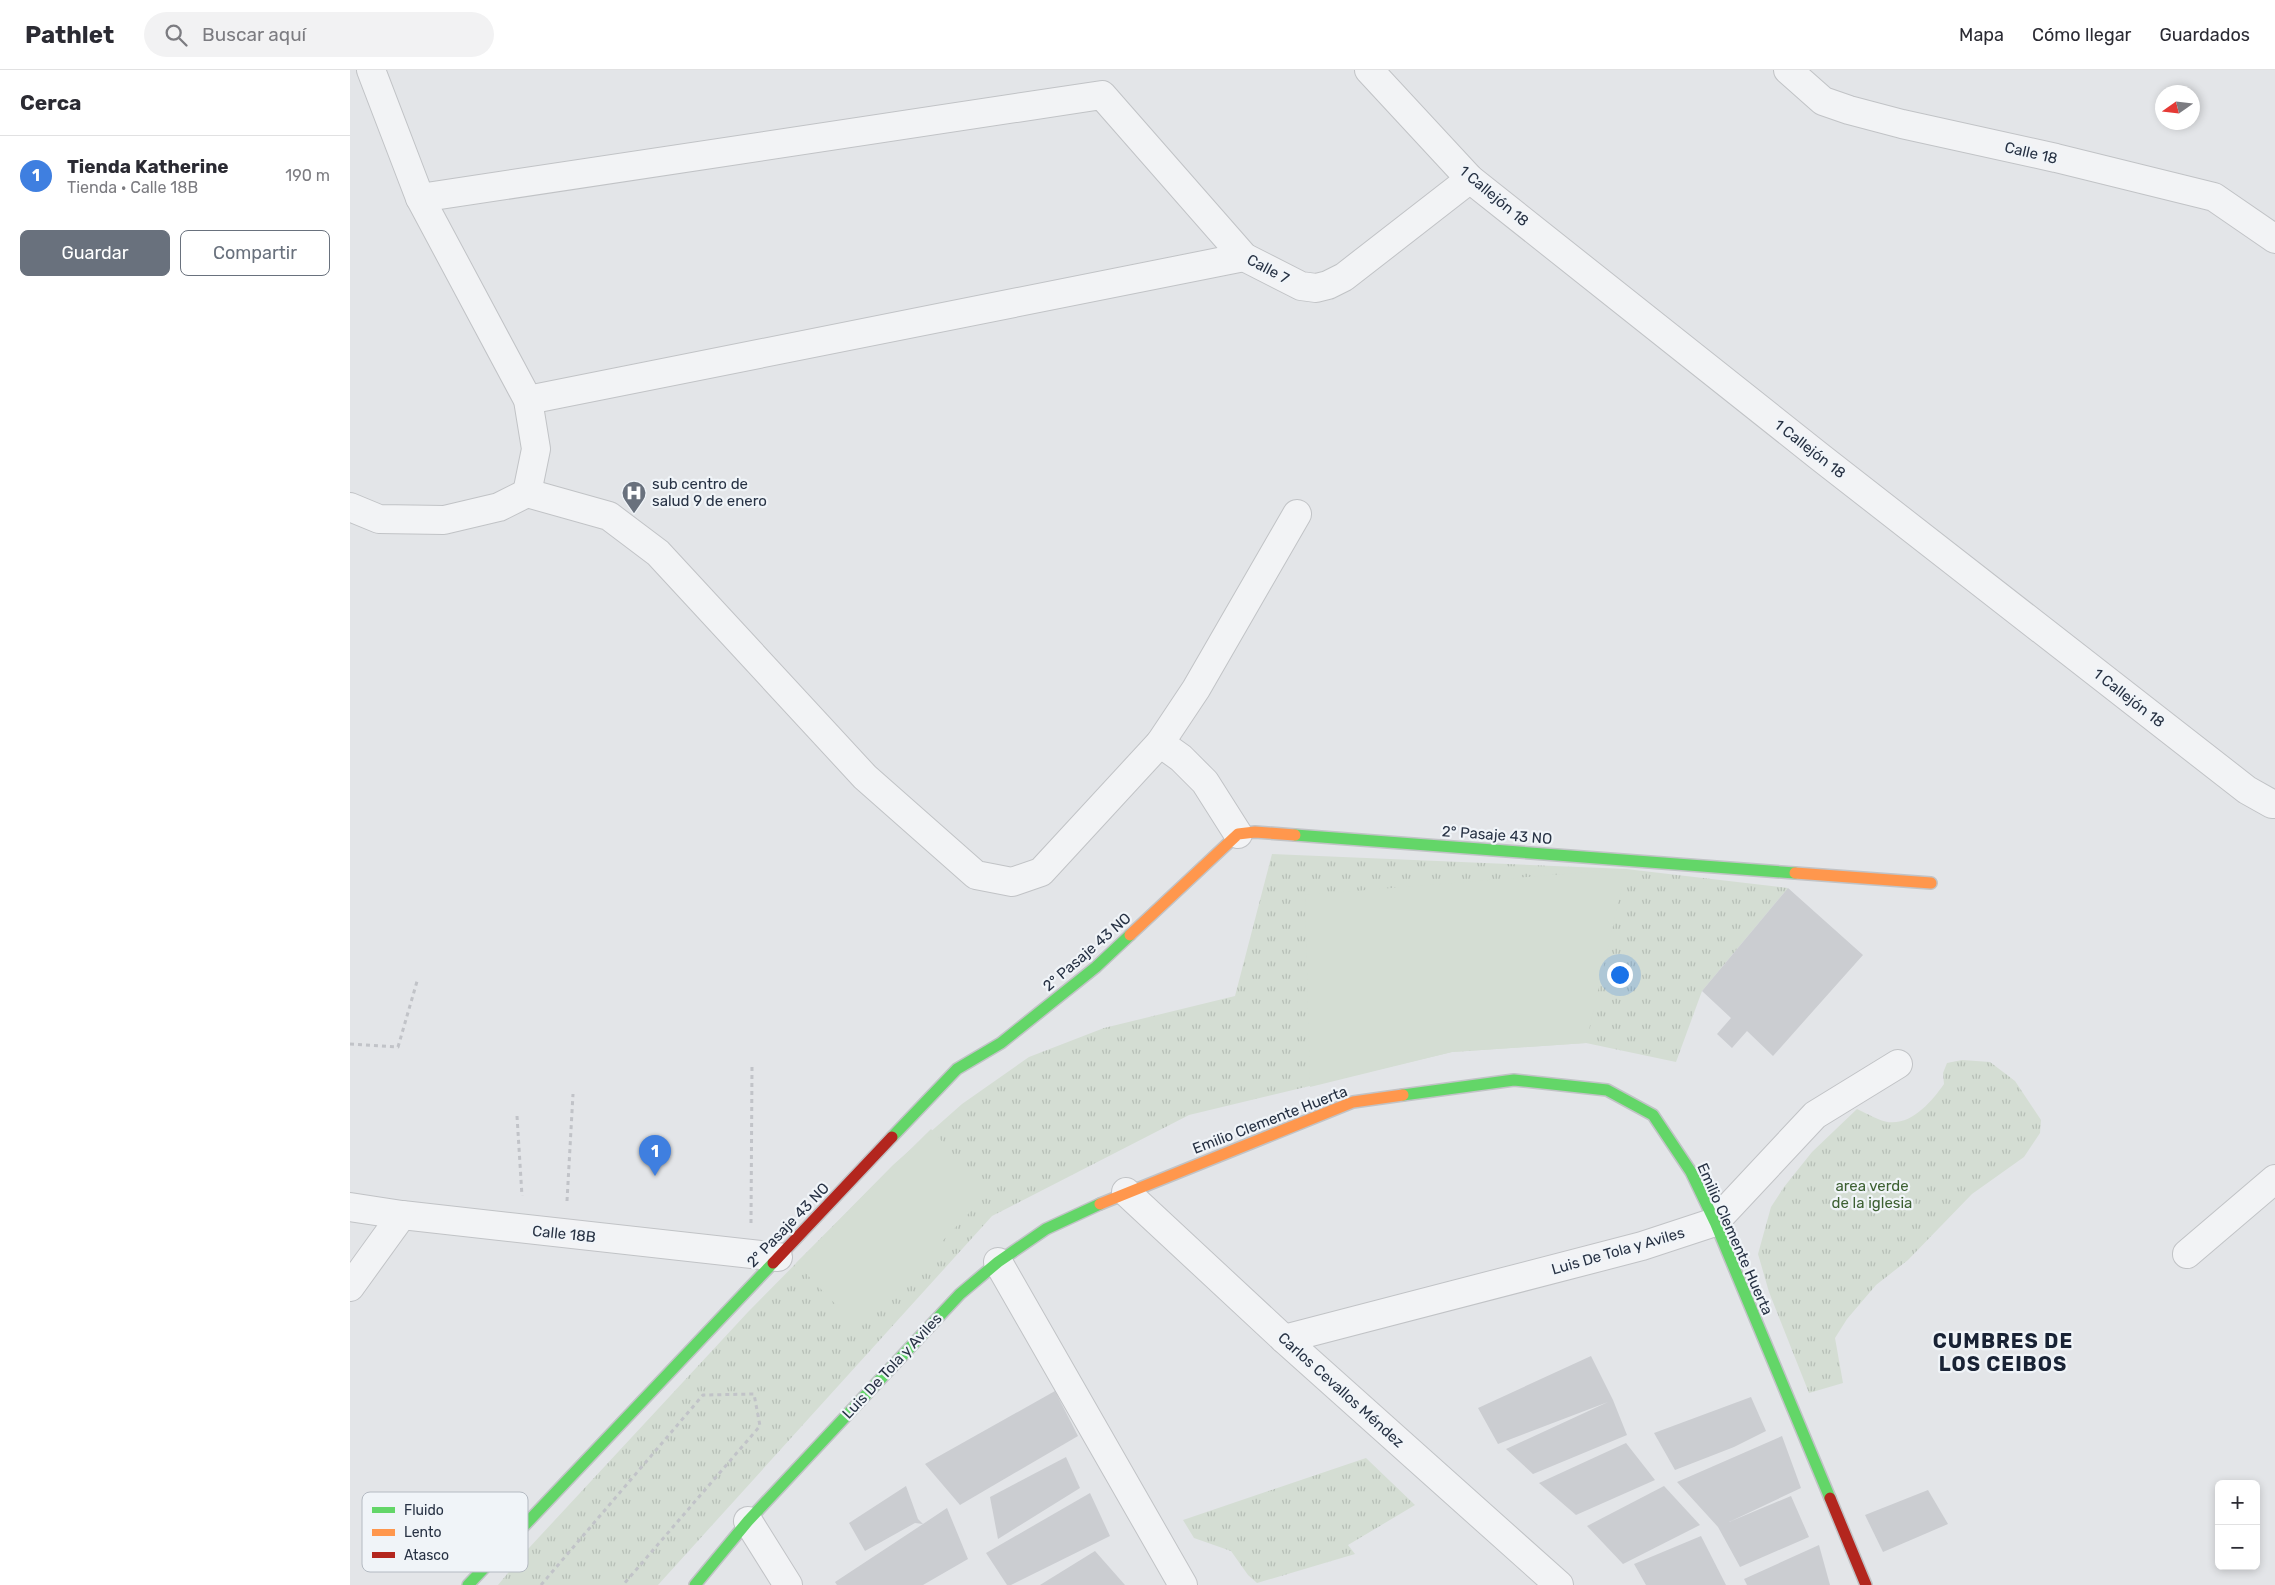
<!DOCTYPE html>
<html lang="es">
<meta charset="utf-8">
<style>
:root{--surface:#fff;--page:#f2f2f3;--text:#2b2b33;--muted:#7c7c81;--line:#e1e1e2;--accent:#69717d}
body{margin:0;font-family:Rubik,sans-serif;background:var(--page);color:var(--text)}
.controls{position:absolute;right:15px;bottom:15px;display:grid;overflow:hidden;border-radius:8px;box-shadow:0 2px 8px #0003}
.controls button{width:45px;height:45px;display:grid;place-items:center;padding:0;border:0;border-bottom:1px solid var(--line);background:var(--surface);color:var(--text);font:25px sans-serif}
.compass{position:absolute;left:1805px;top:15px;width:45px;height:45px;border-radius:50%;background:var(--surface);box-shadow:0 2px 8px #0003;rotate:256deg}
.you{position:absolute;left:1269px;top:904px;width:18px;height:18px;margin:-12px;border:4px solid #fff;border-radius:50%;background:#1a73e8;box-shadow:0 0 0 8px #1a73e833}
.badge{display:grid;place-items:center;width:32px;height:32px;border-radius:50%;background:var(--accent);color:#fff;font-size:16px;font-weight:700}
.pin{position:absolute;translate:-50% -41px;filter:drop-shadow(0 1px 2px #0008)}
.pin::after{content:'';position:absolute;top:26px;width:18px;height:15px;background:inherit;clip-path:polygon(0 0,100% 0,50% 100%)}
.list{margin:0;padding:0;list-style:none}
h2{display:flex;justify-content:space-between;align-items:center;height:65px;margin:0;padding:0 20px;font-size:21px}
h2 small{font-size:16px;font-weight:400;color:var(--muted)}
.list li{display:grid;grid-template-columns:32px 1fr auto;gap:15px;align-items:center;box-sizing:border-box;height:80px;padding:0 20px;border-top:1px solid var(--line)}
.list b{display:block;font-size:19px;white-space:nowrap}
.list p{margin:0;font-size:16px;white-space:nowrap;color:var(--muted)}
.list em{font-size:16px;font-style:normal;color:var(--muted)}
.actions{display:flex;gap:10px;padding:15px 20px}
.actions a{flex:1;padding:11px 0;border:1px solid var(--accent);border-radius:8px;text-align:center;font-size:18px;color:var(--accent)}
.actions .main{background:var(--accent);color:#fff}
.icon{flex:none;width:28px;height:28px;fill:none;stroke:currentColor;stroke-width:2;stroke-linecap:round;stroke-linejoin:round}
.map{position:relative;flex:none;width:1925px;height:1515px;overflow:hidden}
header{display:flex;align-items:center;gap:30px;box-sizing:border-box;height:70px;padding:0 25px;background:var(--surface);border-bottom:1px solid var(--line)}
header strong{font-size:24px}
nav{display:flex;gap:28px;margin-inline-start:auto;font-size:18px}
.search{width:350px;height:45px;background:var(--page);display:flex;align-items:center;gap:12px;box-sizing:border-box;padding:0 18px;border-radius:28px;color:var(--muted);font-size:19px}
main{display:flex}
aside{flex:1;background:var(--surface)}
.map>svg:first-child{display:block}
</style>
<header>
<strong>Pathlet</strong>
<div class="search"><svg class="icon" aria-label="search" viewBox="0 0 24 24"><circle cx="10" cy="10" r="6"/><path d="M15 15l6 6"/></svg>Buscar aquí</div>
<nav><a>Mapa</a><a>Cómo llegar</a><a>Guardados</a></nav>
</header>
<main>
<aside>
<h2>Cerca<small></small></h2>
<ul class="list">
<li><span class="badge" style="background:#3f7fe0">1</span><div><b>Tienda Katherine</b><p>Tienda · Calle 18B</p></div><em>190 m</em></li>
</ul>
<div class="actions"><a class="main">Guardar</a><a>Compartir</a></div>
</aside>
<div class="map">
<svg width="1925" height="1515" viewBox="0 0 1925 1515">
<defs>
<pattern id="grass-tufts" width="24" height="20" patternUnits="userSpaceOnUse" patternTransform="scale(1.25)"><rect width="24" height="20" fill="#d4ddd3"/><path d="M3 7l-1-3M5 7V3M7 7l1-3M15 17l-1-3M17 17v-4M19 17l1-3" fill="none" stroke="#b6beb6"/></pattern>
</defs>
<rect width="100%" height="100%" fill="#e3e5e8"/>
<g fill="url(#grass-tufts)">
<path d="M922,784L1276,799L1438,818L1352,921L1326,992L1236,973L1102,982L839,1045L642,1146L308,1515H148L178,1479L398,1242L543,1095L612,1034L679,987L754,958L885,926Z"/>
<path d="M1612,990L1640,992L1665,1011L1691,1050L1690,1063L1674,1087L1622,1124L1558,1190L1526,1215L1497,1249L1485,1268L1493,1313L1459,1323L1419,1222L1408,1184L1421,1137L1434,1117L1462,1082L1507,1039C1514,1042 1520,1046 1528,1049C1556,1062 1580,1034 1594,1014L1593,1003L1597,993Z"/>
<path d="M1016,1388L1065,1435L998,1475L1005,1484L907,1513L898,1505L881,1481L844,1468L833,1450Z"/>
</g>
<g fill="#d4ddd3">
<path d="M1276,799L1236,973L1102,982L960,1017L955,825Z"/>
<path d="M581,1059L638,1123L509,1259L446,1193Z"/>
</g>
<g fill="#cbcdd1">
<path d="M1438,818L1513,885L1423,986L1397,961L1382,978L1367,964L1381,948L1352,921Z"/>
<path d="M1241,1286L1263,1330L1277,1365L1183,1404L1156,1379L1258,1332L1148,1374L1128,1338Z"/>
<path d="M705,1321L728,1366L610,1435L575,1394Z"/>
<path d="M1401,1327L1416,1361L1384,1377L1325,1400L1304,1363Z"/>
<path d="M1432,1366L1451,1418L1379,1452L1441,1426L1459,1467L1390,1497L1368,1457L1327,1412Z"/>
<path d="M1276,1373L1305,1410L1226,1445L1189,1413Z"/>
<path d="M716,1387L730,1418L648,1469L640,1427Z"/>
<path d="M556,1416L568,1449L573,1454L597,1438L618,1489L573,1515H487L485,1512L573,1454L565,1453L515,1481L499,1453Z"/>
<path d="M1314,1416L1350,1455L1273,1494L1237,1456Z"/>
<path d="M1578,1420L1598,1454L1533,1482L1515,1445Z"/>
<path d="M740,1423L760,1466L661,1515H657L636,1483Z"/>
<path d="M1351,1466L1376,1515H1296L1284,1494Z"/>
<path d="M1469,1475L1480,1515H1397L1394,1509Z"/>
<path d="M745,1481L775,1515H690Z"/>
</g>
<g fill="none" stroke-linecap="round" stroke-linejoin="round">
<defs>
<g id="street">
<path d="M21,0L70,128L178,330L186,379L177,423"/>
<path d="M1019,0L1120,109L1470,387L1897,720L1922,734H1925"/>
<path d="M1438,0L1473,31L1499,40L1552,54L1706,88L1864,127L1925,169"/>
<path d="M70,128L752,25L894,187L951,216L966,218L978,215L994,207L1120,109"/>
<path d="M178,330L894,187"/>
<path d="M0,437L29,449L94,450L149,437L177,423L259,446L308,483L515,707L626,805L662,812L691,802L810,673L831,688L855,712L888,764"/>
<path d="M810,673L846,619L947,444"/>
<path d="M776,1122L934,1269L1209,1515"/>
<path d="M0,1137L52,1145L428,1187"/>
<path d="M1837,1184L1925,1109"/>
<path d="M648,1192L833,1515"/>
<path d="M0,1217L52,1145"/>
<path d="M934,1269L1292,1176L1365,1152L1465,1045L1548,994"/>
<path d="M398,1451L438,1515"/>
</g>
<g id="fast">
<path d="M945,765L1445,803"/>
<path d="M1053,1025L1164,1010L1257,1020L1303,1045L1341,1102L1365,1152L1480,1428"/>
<path d="M542,1067L607,999L651,973L746,897L780,865"/>
<path d="M118,1515L423,1193"/>
<path d="M345,1515L398,1451L610,1224L648,1192L696,1159L750,1134"/>
</g>
<g id="slow">
<path d="M1445,803L1581,813"/>
<path d="M780,865L888,764L905,762L945,765"/>
<path d="M750,1134L1003,1032L1053,1025"/>
</g>
<g id="jam">
<path d="M423,1193L542,1067"/>
<path d="M1480,1428L1516,1515"/>
</g>
</defs>
<use href="#street" stroke="#c1c3c6" stroke-width="30"/>
<use href="#fast" stroke="#c1c3c6" stroke-width="14"/>
<use href="#slow" stroke="#c1c3c6" stroke-width="14"/>
<use href="#jam" stroke="#c1c3c6" stroke-width="14"/>
<g stroke="#c1c3c8" stroke-width="3" stroke-dasharray="4 4" stroke-linecap="butt">
<path d="M0,974L48,977L68,908"/>
<path d="M167,1046L172,1126"/>
<path d="M217,1131L223,1024"/>
<path d="M401,1153L402,997"/>
<path d="M191,1515L353,1325L404,1324L410,1356L273,1515"/>
</g>
<use href="#street" stroke="#f2f3f5" stroke-width="28"/>
<use href="#fast" stroke="#63d668" stroke-width="11"/>
<use href="#slow" stroke="#ff974d" stroke-width="11"/>
<use href="#jam" stroke="#b3261e" stroke-width="11"/>
</g>
<defs>
<symbol id="hospital-pin" viewBox="-11 -11 22 30"><path d="M0 17L-7.5 6A9.5 9.5 0 1 1 7.5 6Z" fill="#69717d" stroke="#f0f4f8"/><path d="M-5-5h3v3.5h4V-5h3V5h-3V1.5h-4V5h-3Z" fill="#fff"/></symbol>
</defs>
<g fill-rule="evenodd">
<use href="#hospital-pin" x="270" y="409" width="28" height="38"/>
</g>
<g text-anchor="middle" dominant-baseline="central" stroke-width="4.5" stroke-linejoin="round" paint-order="stroke">
<g font-size="15" fill="#273244" stroke="#f0f4f8">
<text transform="translate(1681 83) rotate(13)">Calle 18</text>
<text transform="translate(1144 126) rotate(40)">1 Callejón 18</text>
<text transform="translate(918 199) rotate(28)">Calle 7</text>
<text transform="translate(1460 379) rotate(38)">1 Callejón 18</text>
<text transform="translate(1779 628) rotate(38)">1 Callejón 18</text>
<text transform="translate(1147 765) rotate(4)">2° Pasaje 43 NO</text>
<text transform="translate(737 882) rotate(-41)">2° Pasaje 43 NO</text>
<text transform="translate(920 1050) rotate(-21)">Emilio Clemente Huerta</text>
<text transform="translate(438 1155) rotate(-46)">2° Pasaje 43 NO</text>
<text transform="translate(214 1164) rotate(6)">Calle 18B</text>
<text transform="translate(1385 1169) rotate(66)">Emilio Clemente Huerta</text>
<text transform="translate(1268 1181) rotate(-16)">Luis De Tola y Aviles</text>
<text transform="translate(542 1296) rotate(-47)">Luis De Tola y Aviles</text>
<text transform="translate(991 1320) rotate(42)">Carlos Cevallos Méndez</text>
</g>
<g font-size="15" fill="#273244" stroke="#f0f4f8" text-anchor="start">
<text x="302" y="414">sub centro de<tspan x="302" dy="17">salud 9 de enero</tspan></text>
</g>
<g font-size="15" fill="#3d6133" stroke="#f0f4f8">
<text x="1522" y="1116">area verde<tspan x="1522" dy="17">de la iglesia</tspan></text>
</g>
<g font-size="20" font-weight="bold" letter-spacing="1" fill="#192335" stroke="#f0f4f8">
<text x="1653" y="1271">CUMBRES DE<tspan x="1653" dy="23">LOS CEIBOS</tspan></text>
</g>
</g>
<rect x="12" y="1422" width="166" height="80" rx="8" fill="#f0f4f8" stroke="#b4bac2" stroke-width="1"/>
<rect x="22" y="1437" width="23" height="6" fill="#63d668"/>
<rect x="22" y="1459" width="23" height="7" fill="#ff974d"/>
<rect x="22" y="1482" width="23" height="6" fill="#b3261e"/>
<g font-size="14" fill="#273244">
<text x="54" y="1445">Fluido</text>
<text x="54" y="1467">Lento</text>
<text x="54" y="1490">Atasco</text>
</g>
</svg>
<div class="controls">
<button>+</button>
<button>−</button>
</div>
<svg class="compass" viewBox="-18 -18 36 36"><path d="M0-13l5 13h-10z" fill="#e53935"/><path d="M0 13l5-13h-10z" fill="#7c7c81"/></svg>
<div class="you"></div>
<div class="pin badge" style="left:305px;top:1106px;background:#3f7fe0">1</div>
</div>
</main>
